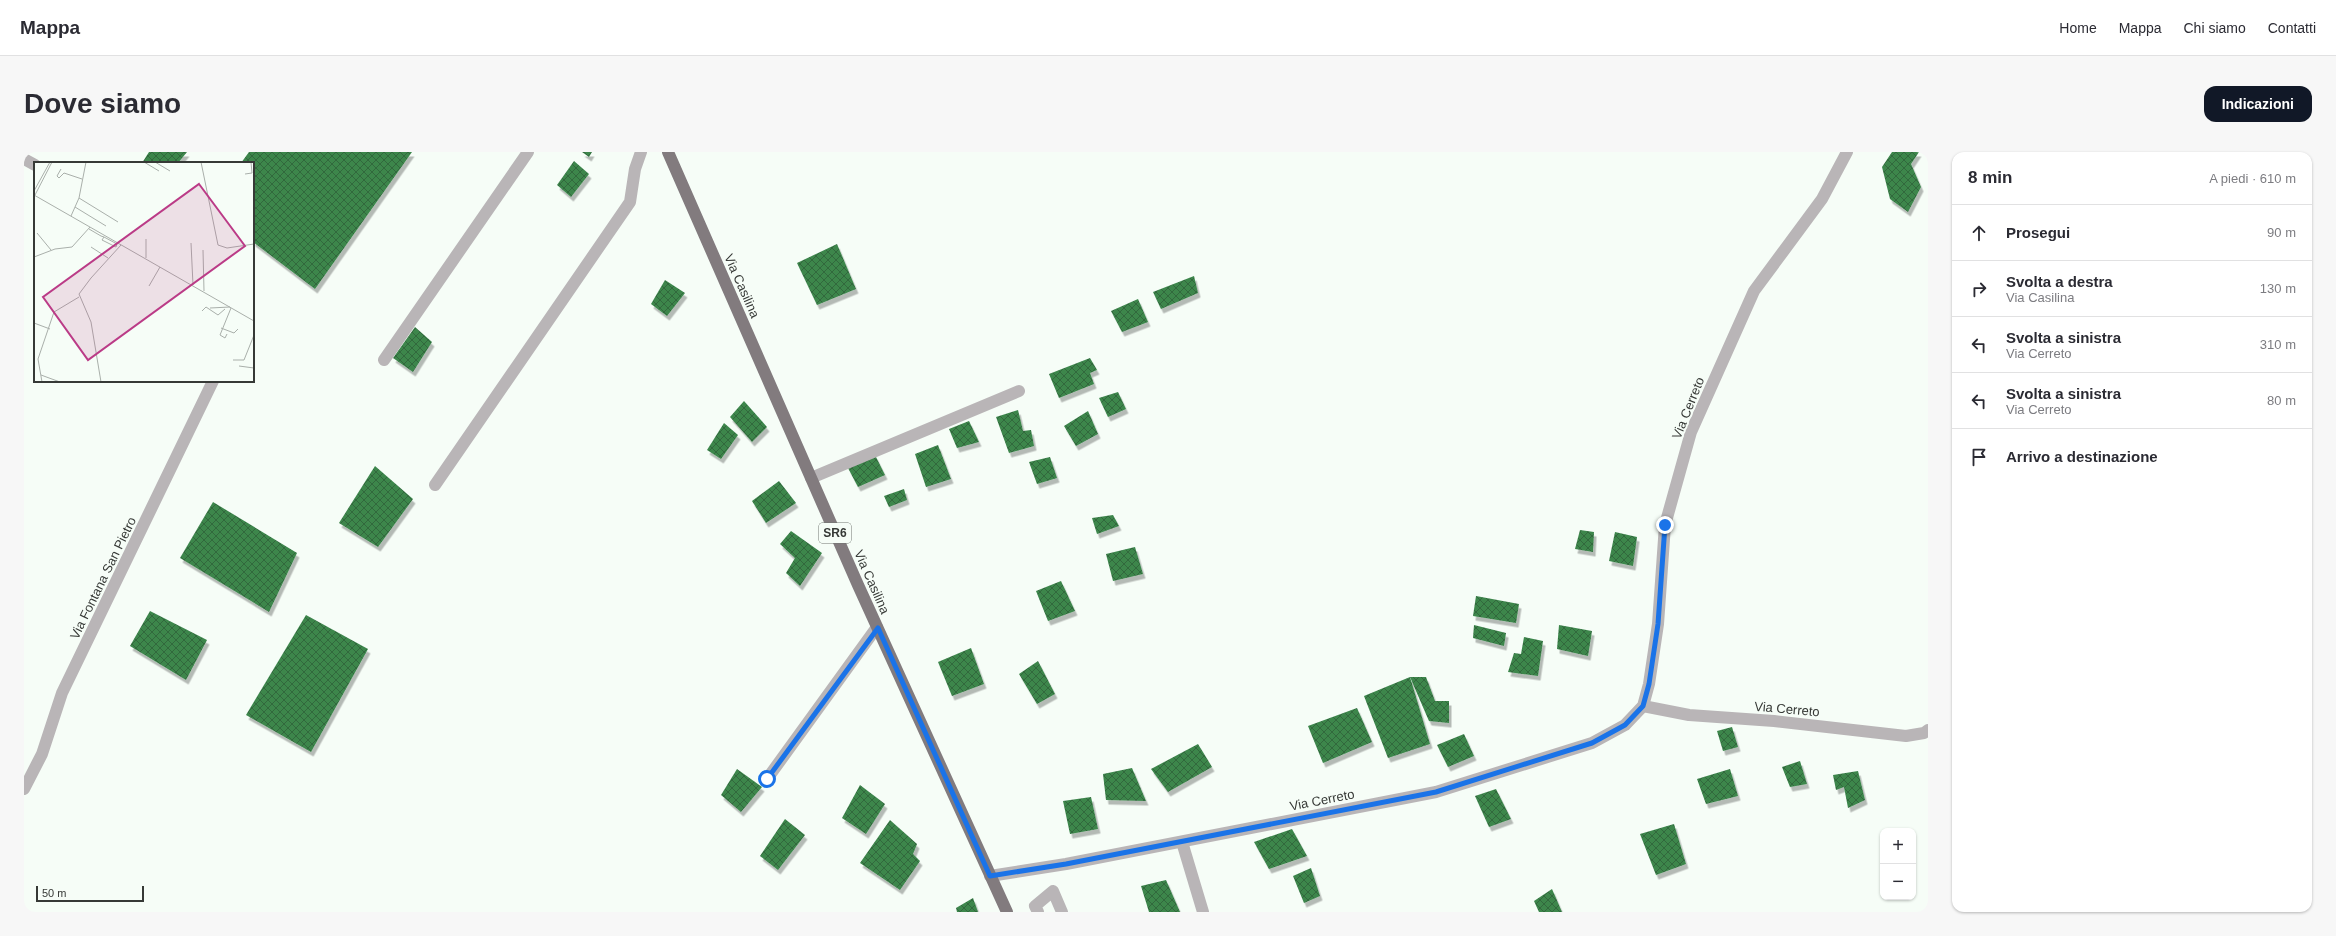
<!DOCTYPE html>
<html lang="it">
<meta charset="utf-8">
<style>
:root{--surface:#fff;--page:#f7f7f7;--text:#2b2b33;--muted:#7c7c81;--line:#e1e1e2;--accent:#111827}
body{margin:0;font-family:Helvetica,sans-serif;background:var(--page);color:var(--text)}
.controls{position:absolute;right:12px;bottom:12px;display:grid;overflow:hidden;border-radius:8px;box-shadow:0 1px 3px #0004}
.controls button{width:36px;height:36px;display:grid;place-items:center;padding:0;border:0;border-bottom:1px solid var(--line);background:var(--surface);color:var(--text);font:20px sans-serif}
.scale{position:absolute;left:12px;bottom:10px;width:108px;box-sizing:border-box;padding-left:4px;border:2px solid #363936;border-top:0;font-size:11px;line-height:14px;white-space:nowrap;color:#363936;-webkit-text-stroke:3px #f6fdf7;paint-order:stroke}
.stop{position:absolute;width:12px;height:12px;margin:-9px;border:3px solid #1a73e8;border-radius:50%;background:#fff}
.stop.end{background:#1a73e8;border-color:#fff;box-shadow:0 1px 4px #0008}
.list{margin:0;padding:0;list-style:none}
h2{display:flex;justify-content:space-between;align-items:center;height:52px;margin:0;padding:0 16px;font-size:17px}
h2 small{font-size:13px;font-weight:400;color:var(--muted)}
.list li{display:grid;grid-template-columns:26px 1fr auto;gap:12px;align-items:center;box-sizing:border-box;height:56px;padding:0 16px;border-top:1px solid var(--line)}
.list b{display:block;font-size:15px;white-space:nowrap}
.list p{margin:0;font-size:13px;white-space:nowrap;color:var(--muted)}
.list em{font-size:13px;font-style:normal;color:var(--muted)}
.icon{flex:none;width:22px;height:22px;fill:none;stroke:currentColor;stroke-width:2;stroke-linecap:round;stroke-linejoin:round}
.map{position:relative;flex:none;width:1904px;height:760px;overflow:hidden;border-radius:12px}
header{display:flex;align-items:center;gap:24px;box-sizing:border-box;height:56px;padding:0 20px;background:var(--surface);border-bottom:1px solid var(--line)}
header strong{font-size:19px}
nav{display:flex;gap:22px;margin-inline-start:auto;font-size:14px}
.intro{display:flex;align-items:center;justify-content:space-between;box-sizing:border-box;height:96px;padding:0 24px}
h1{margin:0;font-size:28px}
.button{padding:10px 18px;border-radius:12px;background:var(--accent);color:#fff;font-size:14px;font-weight:700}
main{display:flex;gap:24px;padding:0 24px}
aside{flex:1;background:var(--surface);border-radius:12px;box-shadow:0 1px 3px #0004}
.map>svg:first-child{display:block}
</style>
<header>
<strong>Mappa</strong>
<nav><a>Home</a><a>Mappa</a><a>Chi siamo</a><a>Contatti</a></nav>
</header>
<div class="intro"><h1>Dove siamo</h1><a class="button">Indicazioni</a></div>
<main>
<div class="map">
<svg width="1904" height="760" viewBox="0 0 1904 760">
<defs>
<pattern id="building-cross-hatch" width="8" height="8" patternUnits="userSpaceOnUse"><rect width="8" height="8" fill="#3c864c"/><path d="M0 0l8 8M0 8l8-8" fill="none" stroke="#31693d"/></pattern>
<filter id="shadow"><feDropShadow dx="2.5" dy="4.5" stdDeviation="0" flood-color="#0004"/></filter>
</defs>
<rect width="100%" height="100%" fill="#f6fdf7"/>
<g fill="url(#building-cross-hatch)" filter="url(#shadow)">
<path d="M125,0H163L154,11H118Z"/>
<path d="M225,0H388L291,137L229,90V11H217Z"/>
<path d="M558,0H568L565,5Z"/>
<path d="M1868,0H1895L1887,12L1897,35L1884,60L1866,47L1858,15Z"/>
<path d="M550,9L565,22L547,45L533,33Z"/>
<path d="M813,92L832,137L793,153L773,111Z"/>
<path d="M1170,124L1174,141L1137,157L1129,140Z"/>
<path d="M641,128L661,141L643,164L627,152Z"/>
<path d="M1114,147L1124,170L1098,180L1087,159Z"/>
<path d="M391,175L408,190L389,220L369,206Z"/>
<path d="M1066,206L1073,218L1066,221L1070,232L1035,246L1025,222Z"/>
<path d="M1094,240L1102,257L1084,265L1075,246Z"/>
<path d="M720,249L743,275L728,290L706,265Z"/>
<path d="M994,258L999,279L1007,278L1010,294L985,301L972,265Z"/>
<path d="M1064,259L1074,282L1052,294L1040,274Z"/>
<path d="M945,269L955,290L933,296L925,277Z"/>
<path d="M700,271L714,283L697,307L683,298Z"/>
<path d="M914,293L927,327L902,335L891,302Z"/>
<path d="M851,303L861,323L834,335L824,316Z"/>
<path d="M1026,305L1033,326L1013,332L1005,310Z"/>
<path d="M351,314L389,347L354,395L315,371Z"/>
<path d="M755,329L772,351L742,371L728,349Z"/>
<path d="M880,337L883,348L865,355L860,344Z"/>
<path d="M189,350L273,401L245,460L156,406Z"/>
<path d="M1089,363L1095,374L1073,382L1068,366Z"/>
<path d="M1556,378L1570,380L1569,400L1551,397Z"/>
<path d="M767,379L798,401L776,434L762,421L771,406L756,392Z"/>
<path d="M1591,380L1613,385L1609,414L1585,409Z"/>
<path d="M1111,395L1119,422L1089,429L1082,402Z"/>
<path d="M1037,429L1051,459L1024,469L1012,439Z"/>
<path d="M1452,444L1495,452L1492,471L1449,464Z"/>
<path d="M126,459L183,488L162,528L106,494Z"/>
<path d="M282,463L344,497L287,600L222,563Z"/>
<path d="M1450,473L1482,481L1480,494L1449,486Z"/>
<path d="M1535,473L1568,479L1564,504L1533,497Z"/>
<path d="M1500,485L1519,489L1514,524L1484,520L1490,501L1497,502Z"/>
<path d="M947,496L960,532L928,544L914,510Z"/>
<path d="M1014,509L1031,542L1013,552L995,522Z"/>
<path d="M1386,525H1402L1411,549H1425V571L1405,569Z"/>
<path d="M1386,525L1406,592L1364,606L1340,544Z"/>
<path d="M1333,556L1348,590L1299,611L1284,574Z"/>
<path d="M1708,575L1714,595L1699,599L1693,579Z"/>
<path d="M1440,582L1450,604L1424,615L1413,593Z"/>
<path d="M1174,592L1188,615L1144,640L1127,617Z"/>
<path d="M1776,609L1783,632L1766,635L1758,615Z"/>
<path d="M1108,616L1122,649L1082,648L1079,622Z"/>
<path d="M713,617L738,635L717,660L697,643Z"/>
<path d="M1706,617L1714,644L1682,652L1673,627Z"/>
<path d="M1834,619L1841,648L1824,656L1820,635L1812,638L1809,623Z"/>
<path d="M836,633L861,652L842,682L818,666Z"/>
<path d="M1472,637L1487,667L1465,675L1451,644Z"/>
<path d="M1067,645L1074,677L1046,682L1039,649Z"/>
<path d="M761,667L781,683L754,718L736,704Z"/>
<path d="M866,668L893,692L889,702L896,709L876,738L836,711Z"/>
<path d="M1650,672L1662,712L1632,723L1616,682Z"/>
<path d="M1268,677L1283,704L1245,717L1230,690Z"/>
<path d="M1287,716L1296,744L1280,751L1269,724Z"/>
<path d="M1142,728L1156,760H1125L1117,734Z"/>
<path d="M1528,737L1538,760H1515L1510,749Z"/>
<path d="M949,746L954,760H933L932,756Z"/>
</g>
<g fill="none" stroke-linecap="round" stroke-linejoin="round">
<g stroke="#b9b5b7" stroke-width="12">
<path d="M0,7L11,13"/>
<path d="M360,208L504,0"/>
<path d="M787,326L995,239"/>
<path d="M411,333L606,50L611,17L617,0"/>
<path d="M1619,554L1665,563L1750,569L1882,584L1900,581L1904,578"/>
<path d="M743,627L853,475"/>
<path d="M0,637L18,602L38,541L189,229"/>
<path d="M1158,690L1179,760"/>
<path d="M966,724L1042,712L1412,640L1568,591L1601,573L1619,554L1625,532L1634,472L1641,373L1667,280L1730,139L1798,47L1823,0"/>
<path d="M1014,760L1011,754L1029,739L1038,760"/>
</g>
<path stroke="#827b7e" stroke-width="12" d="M644,0L834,433L983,760"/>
</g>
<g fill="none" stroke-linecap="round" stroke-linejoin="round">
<path stroke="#1a73e8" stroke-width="5" d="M743,627L854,476L966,724L1042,712L1412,640L1568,591L1601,573L1619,554L1625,532L1634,472L1641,373"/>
</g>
<g text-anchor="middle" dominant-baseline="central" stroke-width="4" stroke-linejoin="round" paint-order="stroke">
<rect fill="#f6fdf7" stroke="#707470" stroke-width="1" x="795" y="371" width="32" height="20" rx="3"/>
<g font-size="12" font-weight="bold" fill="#363936">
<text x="811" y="381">SR6</text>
</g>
<g font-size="13" fill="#363936" stroke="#f6fdf7">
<text transform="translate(718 134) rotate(66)">Via Casilina</text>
<text transform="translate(1664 256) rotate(-68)">Via Cerreto</text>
<text transform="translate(79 426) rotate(-64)">Via Fontana San Pietro</text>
<text transform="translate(848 430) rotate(66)">Via Casilina</text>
<text transform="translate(1763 557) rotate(5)">Via Cerreto</text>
<text transform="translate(1298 648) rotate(-11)">Via Cerreto</text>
</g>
</g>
<g transform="translate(10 10)">
<rect width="220" height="220" fill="#f6fdf7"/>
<path fill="none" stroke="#a9afaa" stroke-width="1" d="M110,0L125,9M121,0L136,9M167,0L184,83L193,86L220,82M27,7L23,14L25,16L30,11L48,17M211,12L218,11L217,0M0,29L16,0M0,33L220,159M1,33L18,0M45,36L84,60M41,45L72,64M37,54L45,36L52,0M55,67L67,74M3,71L17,88M67,74L70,75L83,82L82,85L68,78L70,75M157,81L159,123M57,85L74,96M169,88L170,129M0,95L21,87L38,85L56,65M112,96V77M115,124L126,105M176,146L196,145M168,149L172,145L184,153L191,147M0,161L16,167M187,166L200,171L204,167M193,172L191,176L186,173L197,146M199,198H210L220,173M205,204L220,206M7,213L26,220M8,220L4,197L20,150L45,135M67,220L57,160L45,132L57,116L87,83"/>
<path fill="#bb3b87" fill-opacity="0.15" stroke="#bb3b87" stroke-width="2" d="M165,22L211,84L54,198L9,135Z"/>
<rect width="220" height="220" fill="none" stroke="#363936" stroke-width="2"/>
</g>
</svg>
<div class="controls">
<button>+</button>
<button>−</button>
</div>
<div class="scale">50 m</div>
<div class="stop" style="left:743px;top:627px"></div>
<div class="stop end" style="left:1641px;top:373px"></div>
</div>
<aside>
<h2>8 min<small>A piedi · 610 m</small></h2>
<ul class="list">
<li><svg class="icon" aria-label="ahead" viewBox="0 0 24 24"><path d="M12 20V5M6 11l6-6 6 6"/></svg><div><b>Prosegui</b></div><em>90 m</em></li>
<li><svg class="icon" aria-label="right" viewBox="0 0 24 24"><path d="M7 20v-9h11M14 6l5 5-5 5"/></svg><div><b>Svolta a destra</b><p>Via Casilina</p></div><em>130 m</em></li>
<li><svg class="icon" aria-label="left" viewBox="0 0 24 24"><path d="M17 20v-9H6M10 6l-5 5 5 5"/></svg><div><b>Svolta a sinistra</b><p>Via Cerreto</p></div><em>310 m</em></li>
<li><svg class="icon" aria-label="left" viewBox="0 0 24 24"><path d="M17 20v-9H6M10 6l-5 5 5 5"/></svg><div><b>Svolta a sinistra</b><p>Via Cerreto</p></div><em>80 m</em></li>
<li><svg class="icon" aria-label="arrive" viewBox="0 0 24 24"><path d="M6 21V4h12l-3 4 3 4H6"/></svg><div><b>Arrivo a destinazione</b></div></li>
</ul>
</aside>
</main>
